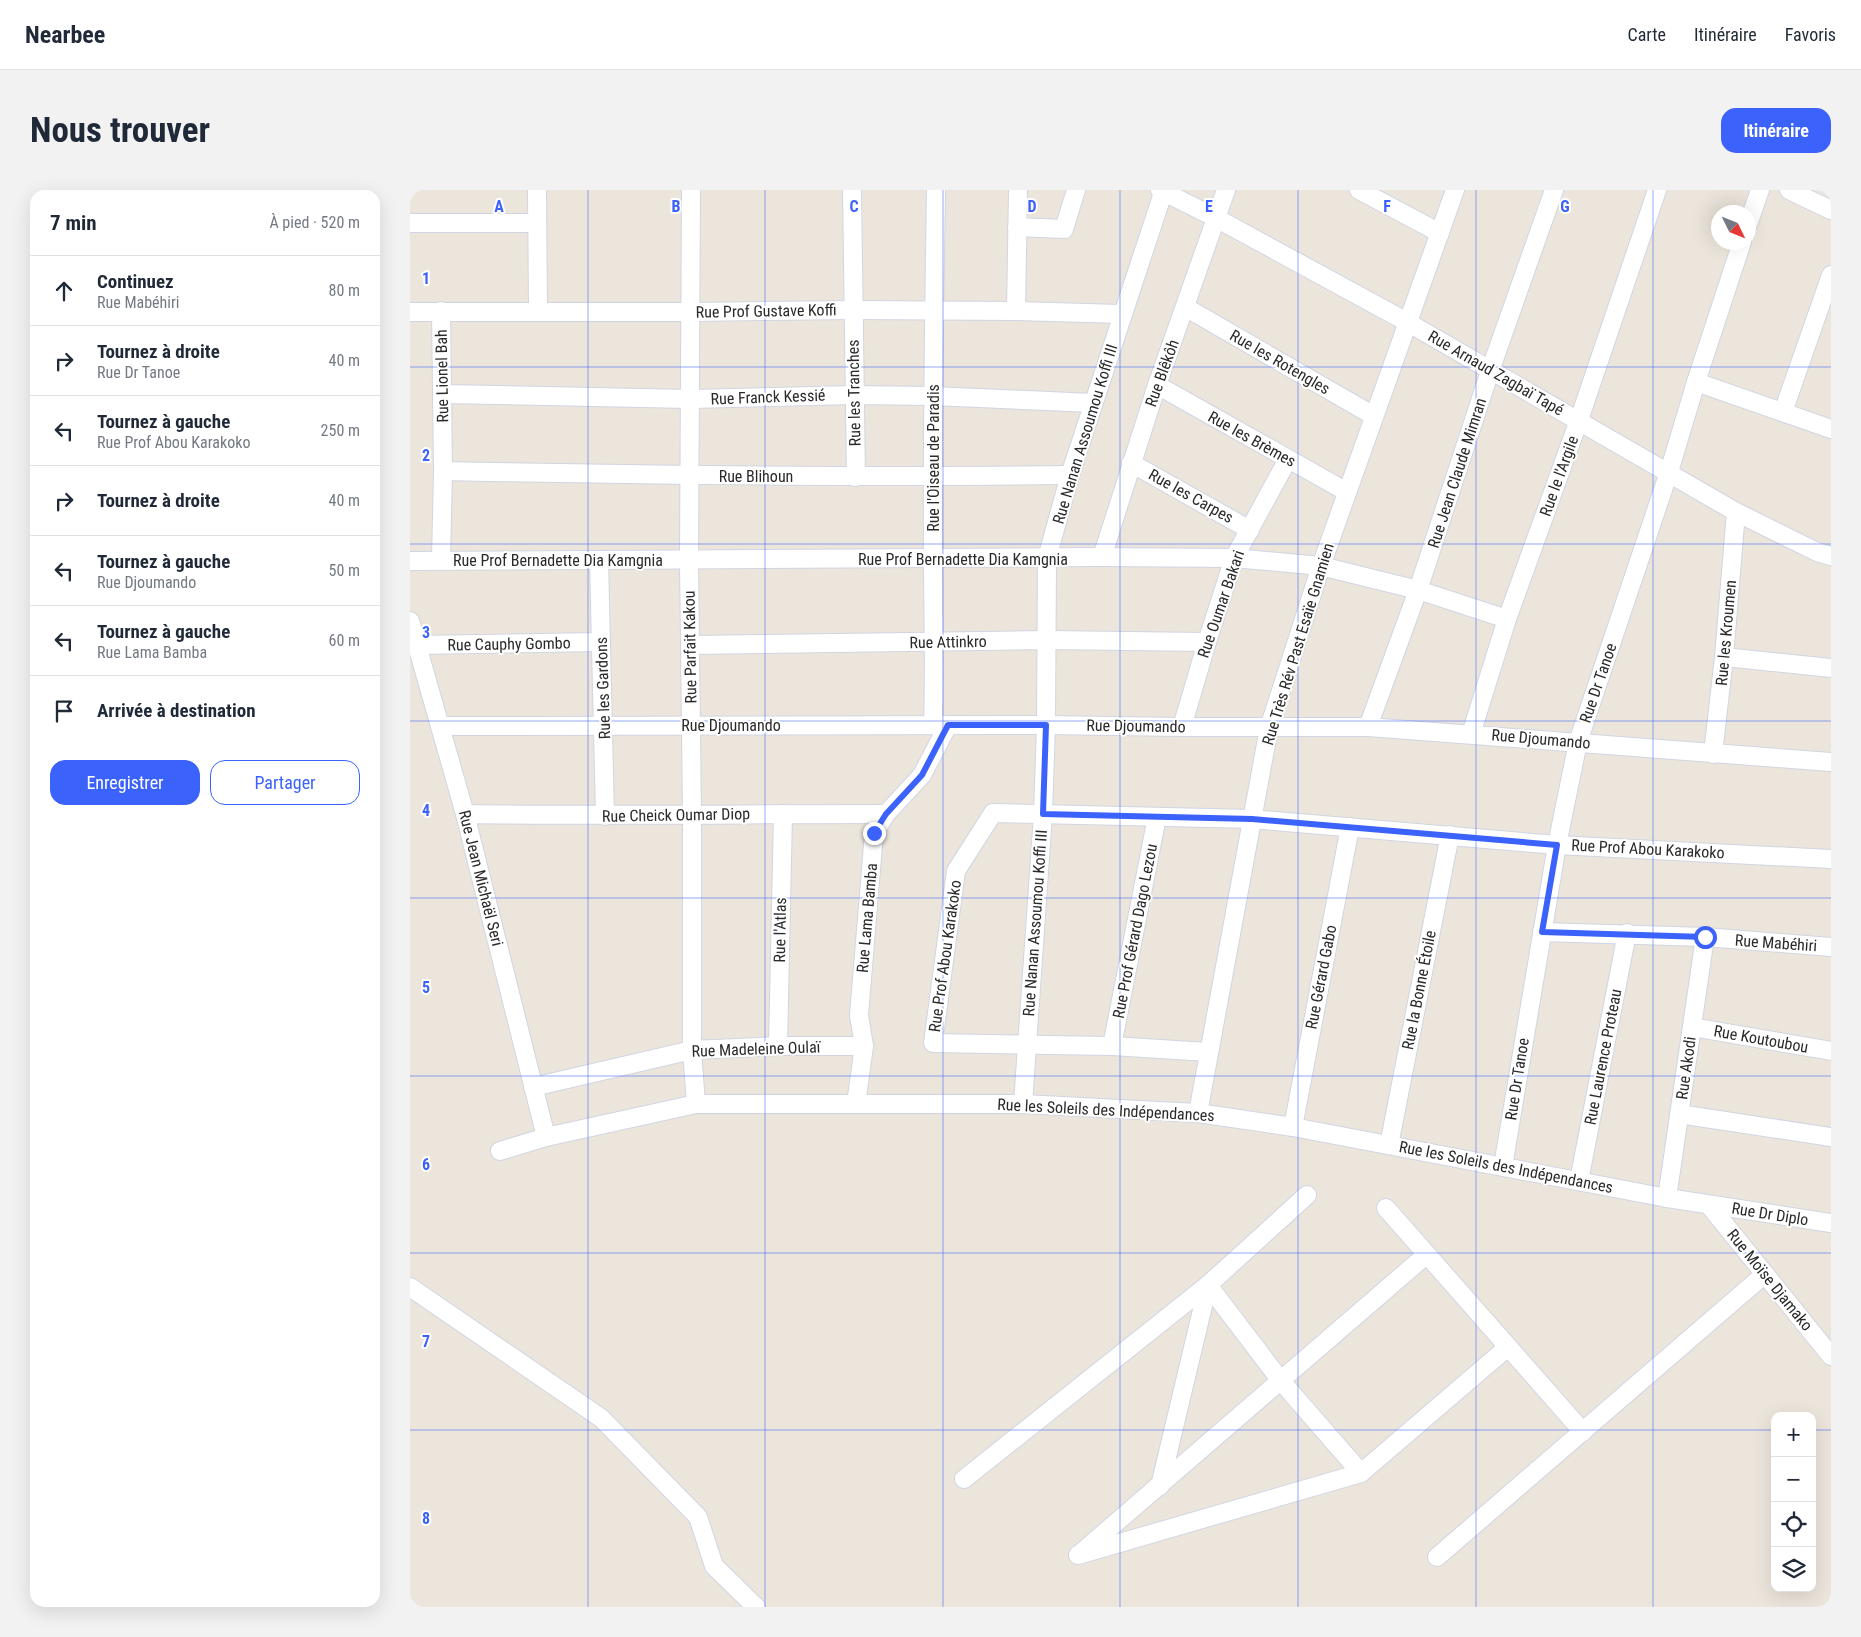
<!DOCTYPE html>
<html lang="fr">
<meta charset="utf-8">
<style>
:root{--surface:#fff;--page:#f2f2f3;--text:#1f2937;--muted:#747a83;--line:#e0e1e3;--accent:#3b62fa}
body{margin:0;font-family:"Roboto Condensed",sans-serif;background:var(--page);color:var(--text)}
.controls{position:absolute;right:15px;bottom:15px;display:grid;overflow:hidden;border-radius:10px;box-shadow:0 5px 20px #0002}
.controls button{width:45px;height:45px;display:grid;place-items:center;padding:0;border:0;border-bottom:1px solid var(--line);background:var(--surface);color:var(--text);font:25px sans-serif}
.compass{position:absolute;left:1301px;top:15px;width:45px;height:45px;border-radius:50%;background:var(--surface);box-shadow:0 5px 20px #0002;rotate:133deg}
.stop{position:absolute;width:15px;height:15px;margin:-11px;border:4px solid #3b62fa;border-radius:50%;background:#fff}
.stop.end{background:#3b62fa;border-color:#fff;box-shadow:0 1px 5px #0008}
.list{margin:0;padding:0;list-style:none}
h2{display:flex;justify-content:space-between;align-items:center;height:65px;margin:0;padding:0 20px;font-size:21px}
h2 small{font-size:16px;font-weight:400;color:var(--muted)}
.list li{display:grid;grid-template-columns:32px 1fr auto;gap:15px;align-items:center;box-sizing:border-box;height:70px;padding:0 20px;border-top:1px solid var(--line)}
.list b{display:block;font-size:19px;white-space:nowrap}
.list p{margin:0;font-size:16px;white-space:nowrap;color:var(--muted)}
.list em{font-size:16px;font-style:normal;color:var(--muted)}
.actions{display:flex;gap:10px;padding:15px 20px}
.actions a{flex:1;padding:11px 0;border:1px solid var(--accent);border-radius:15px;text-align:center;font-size:18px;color:var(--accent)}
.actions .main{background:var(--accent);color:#fff}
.icon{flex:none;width:28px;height:28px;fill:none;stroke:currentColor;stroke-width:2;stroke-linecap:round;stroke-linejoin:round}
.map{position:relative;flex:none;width:1421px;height:1417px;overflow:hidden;border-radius:15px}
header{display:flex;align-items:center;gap:30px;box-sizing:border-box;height:70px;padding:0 25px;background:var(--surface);border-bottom:1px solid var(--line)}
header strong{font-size:24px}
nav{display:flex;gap:28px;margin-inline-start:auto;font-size:18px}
.intro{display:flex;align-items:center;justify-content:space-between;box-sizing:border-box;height:120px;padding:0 30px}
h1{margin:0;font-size:35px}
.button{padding:12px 22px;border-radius:15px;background:var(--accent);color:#fff;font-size:18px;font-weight:700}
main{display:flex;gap:30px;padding:0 30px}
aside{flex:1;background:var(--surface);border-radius:15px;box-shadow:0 5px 20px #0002}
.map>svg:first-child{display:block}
</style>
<header>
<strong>Nearbee</strong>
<nav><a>Carte</a><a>Itinéraire</a><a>Favoris</a></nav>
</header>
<div class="intro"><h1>Nous trouver</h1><a class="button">Itinéraire</a></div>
<main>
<aside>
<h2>7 min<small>À pied · 520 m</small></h2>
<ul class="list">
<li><svg class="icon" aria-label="ahead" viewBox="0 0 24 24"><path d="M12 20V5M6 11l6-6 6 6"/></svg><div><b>Continuez</b><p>Rue Mabéhiri</p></div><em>80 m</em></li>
<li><svg class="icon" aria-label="right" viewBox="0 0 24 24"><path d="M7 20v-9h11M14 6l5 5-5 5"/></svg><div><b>Tournez à droite</b><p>Rue Dr Tanoe</p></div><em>40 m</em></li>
<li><svg class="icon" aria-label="left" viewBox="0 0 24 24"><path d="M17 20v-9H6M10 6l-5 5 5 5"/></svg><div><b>Tournez à gauche</b><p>Rue Prof Abou Karakoko</p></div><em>250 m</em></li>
<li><svg class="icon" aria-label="right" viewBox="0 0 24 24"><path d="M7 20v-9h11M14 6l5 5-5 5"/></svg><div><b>Tournez à droite</b></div><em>40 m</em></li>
<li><svg class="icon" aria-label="left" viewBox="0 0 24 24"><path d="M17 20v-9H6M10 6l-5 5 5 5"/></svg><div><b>Tournez à gauche</b><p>Rue Djoumando</p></div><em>50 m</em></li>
<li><svg class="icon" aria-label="left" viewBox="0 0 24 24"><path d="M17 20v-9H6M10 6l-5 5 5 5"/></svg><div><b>Tournez à gauche</b><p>Rue Lama Bamba</p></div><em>60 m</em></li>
<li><svg class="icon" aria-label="arrive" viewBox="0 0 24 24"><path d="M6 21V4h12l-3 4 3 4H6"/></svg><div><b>Arrivée à destination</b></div></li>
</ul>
<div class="actions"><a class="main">Enregistrer</a><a>Partager</a></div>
</aside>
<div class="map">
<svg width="1421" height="1417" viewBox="0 0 1421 1417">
<rect width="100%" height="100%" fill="#ece5dc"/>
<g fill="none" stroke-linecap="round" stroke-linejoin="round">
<defs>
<g id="minor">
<path d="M127,0L128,122"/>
<path d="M281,0L279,370L282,624V860L286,914"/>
<path d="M442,0L446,287"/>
<path d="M750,0L806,28L997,132L1326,322L1407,362L1421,366"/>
<path d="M949,0L1030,43"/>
<path d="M1379,0L1421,20"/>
<path d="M0,33H127"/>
<path d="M1338,34L1350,0"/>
<path d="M607,37L654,39L666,0"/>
<path d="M775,117L964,226"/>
<path d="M31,121L33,281L31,370"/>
<path d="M606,121L608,0"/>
<path d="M0,122H281L443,120L606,121L712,124"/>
<path d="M1286,192L1421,239"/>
<path d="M747,195L937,302"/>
<path d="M32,204L280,209L444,205L523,206L683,213"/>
<path d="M1373,222L1421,85"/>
<path d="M721,273L840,340"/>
<path d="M33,281C242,285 451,288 660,285"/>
<path d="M692,367L747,195L816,0"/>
<path d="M189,370L195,626"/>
<path d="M0,371L692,367L824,368L911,376L1008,400L1097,429"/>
<path d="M0,431L55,624L136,947"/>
<path d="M7,455L191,452"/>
<path d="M280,455L636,450L797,452"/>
<path d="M1314,467L1421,478"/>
<path d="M523,535C525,479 523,424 523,368C522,246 524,123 526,0"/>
<path d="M30,536L636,535L772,537H958L1421,572"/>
<path d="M772,537L797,452L824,368L878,269"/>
<path d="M958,537L1008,400L1080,181L1144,0"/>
<path d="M1061,544L1097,429L1169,230L1247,0"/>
<path d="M1303,564L1314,467L1326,322"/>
<path d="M55,624C196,626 336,624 476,624"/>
<path d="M1132,742L1295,747L1421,757"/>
<path d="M1282,837L1421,861"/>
<path d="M368,856L373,624"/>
<path d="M702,856L747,627"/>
<path d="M798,862L702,856L523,853L546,681L583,623L841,629L1147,655L1421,669"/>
<path d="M123,897L282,860L368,856H454"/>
<path d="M446,914L454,856L449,825L464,643L476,624L512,585L538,535"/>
<path d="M613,914L633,624L636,535L637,368L660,285L754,0"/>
<path d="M788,923L859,538L911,376L1045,0"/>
<path d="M1269,924L1421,947"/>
<path d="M883,937L940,637"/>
<path d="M979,955L1040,645"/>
<path d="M90,961L136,947L286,914H613L788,923L883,937L1257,1008L1421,1033"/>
<path d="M1093,976L1147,655L1168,552L1259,282L1286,192L1332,52"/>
<path d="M1169,991L1217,743"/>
<path d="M1257,1008L1295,747"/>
<path d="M1299,1015L1421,1166"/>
<path d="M976,1018L1173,1242"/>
<path d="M798,1095L871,1191L951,1283"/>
<path d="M0,1097L191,1228L288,1327L304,1376L346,1417"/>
<path d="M554,1289L798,1095L897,1005"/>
<path d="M750,1296L798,1095"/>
<path d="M672,1362L1016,1065"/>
<path d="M668,1365L951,1283L1098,1157"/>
<path d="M1027,1367L1355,1084"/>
</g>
</defs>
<use href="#minor" stroke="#d1d5e3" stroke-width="20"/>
<use href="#minor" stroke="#fff" stroke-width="18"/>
</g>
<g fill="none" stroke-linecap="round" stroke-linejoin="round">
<path stroke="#3b62fa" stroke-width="6" d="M464,643L476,624L512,585L538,535H636L633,624L842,629L1147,655L1132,742L1295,747"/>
</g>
<path fill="none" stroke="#3b62fa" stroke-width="1" stroke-opacity="0.55" d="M178,0V1417M355,0V1417M533,0V1417M710,0V1417M888,0V1417M1066,0V1417M1243,0V1417M0,177H1421M0,354H1421M0,531H1421M0,708H1421M0,886H1421M0,1063H1421M0,1240H1365M1402,1240H1421"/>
<g text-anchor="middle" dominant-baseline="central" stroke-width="4" stroke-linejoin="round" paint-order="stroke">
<g font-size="16" fill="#2a2a2a" stroke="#fff">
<text transform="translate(356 121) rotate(-1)">Rue Prof Gustave Koffi</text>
<text transform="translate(870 172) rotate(30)">Rue les Rotengles</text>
<text transform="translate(752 183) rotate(-70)">Rue Blêkôh</text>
<text transform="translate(1086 183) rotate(30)">Rue Arnaud Zagbaï Tapé</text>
<text transform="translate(32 186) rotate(-91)">Rue Lionel Bah</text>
<text transform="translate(444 203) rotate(-91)">Rue les Tranches</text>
<text transform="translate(358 207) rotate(-2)">Rue Franck Kessié</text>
<text transform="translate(675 244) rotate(-73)">Rue Nanan Assoumou Koffi III</text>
<text transform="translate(842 249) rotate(29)">Rue les Brèmes</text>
<text transform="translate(523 268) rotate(-90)">Rue l'Oiseau de Paradis</text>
<text transform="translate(1047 283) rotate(-72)">Rue Jean Claude Mimran</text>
<text x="346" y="286">Rue Blihoun</text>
<text transform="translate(1149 286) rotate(-70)">Rue le l'Argile</text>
<text transform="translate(781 306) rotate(29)">Rue les Carpes</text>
<text x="553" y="369">Rue Prof Bernadette Dia Kamgnia</text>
<text x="148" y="370">Rue Prof Bernadette Dia Kamgnia</text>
<text transform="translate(811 414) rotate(-71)">Rue Oumar Bakari</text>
<text transform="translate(1316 443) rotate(-85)">Rue les Kroumen</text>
<text transform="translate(538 452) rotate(-1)">Rue Attinkro</text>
<text transform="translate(99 454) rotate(-1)">Rue Cauphy Gombo</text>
<text transform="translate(888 454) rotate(-73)">Rue Très Rév Past Esaïe Gnamien</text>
<text transform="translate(280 457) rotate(-91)">Rue Parfait Kakou</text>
<text transform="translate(1188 493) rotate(-71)">Rue Dr Tanoe</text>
<text transform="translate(193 498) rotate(-92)">Rue les Gardons</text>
<text x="321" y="535">Rue Djoumando</text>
<text transform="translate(726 536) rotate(1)">Rue Djoumando</text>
<text transform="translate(1131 549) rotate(5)">Rue Djoumando</text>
<text transform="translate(266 625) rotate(-1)">Rue Cheick Oumar Diop</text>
<text transform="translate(1238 659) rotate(3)">Rue Prof Abou Karakoko</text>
<text transform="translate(71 688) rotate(76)">Rue Jean Michaël Seri</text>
<text transform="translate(457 728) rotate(-85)">Rue Lama Bamba</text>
<text transform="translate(625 733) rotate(-86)">Rue Nanan Assoumou Koffi III</text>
<text transform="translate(370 740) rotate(-89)">Rue l'Atlas</text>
<text transform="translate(725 741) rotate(-79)">Rue Prof Gérard Dago Lezou</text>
<text transform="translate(1366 753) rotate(4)">Rue Mabéhiri</text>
<text transform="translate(535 766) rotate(-82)">Rue Prof Abou Karakoko</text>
<text transform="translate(911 787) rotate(-79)">Rue Gérard Gabo</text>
<text transform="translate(1009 800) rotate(-79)">Rue la Bonne Étoile</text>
<text transform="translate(1351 849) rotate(10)">Rue Koutoubou</text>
<text transform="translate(346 859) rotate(-2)">Rue Madeleine Oulaï</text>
<text transform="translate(1193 867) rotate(-79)">Rue Laurence Proteau</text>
<text transform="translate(1276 878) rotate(-82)">Rue Akodi</text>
<text transform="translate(1107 889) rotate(-81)">Rue Dr Tanoe</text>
<text transform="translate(696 920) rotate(3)">Rue les Soleils des Indépendances</text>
<text transform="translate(1096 977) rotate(11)">Rue les Soleils des Indépendances</text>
<text transform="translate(1360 1024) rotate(9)">Rue Dr Diplo</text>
<text transform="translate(1360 1090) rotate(51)">Rue Moïse Djamako</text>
</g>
</g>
<g font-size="16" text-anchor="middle" font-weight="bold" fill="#3b62fa" stroke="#fff" stroke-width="4" stroke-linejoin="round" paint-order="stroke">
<text x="89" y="22">A</text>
<text x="266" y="22">B</text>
<text x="444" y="22">C</text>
<text x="622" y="22">D</text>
<text x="799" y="22">E</text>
<text x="977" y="22">F</text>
<text x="1155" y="22">G</text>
<text x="16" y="94">1</text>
<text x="16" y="271">2</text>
<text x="16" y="448">3</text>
<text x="16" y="626">4</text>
<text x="16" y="803">5</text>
<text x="16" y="980">6</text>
<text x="16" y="1157">7</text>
<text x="16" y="1334">8</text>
</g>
</svg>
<div class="controls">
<button>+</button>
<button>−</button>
<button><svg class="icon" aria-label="locate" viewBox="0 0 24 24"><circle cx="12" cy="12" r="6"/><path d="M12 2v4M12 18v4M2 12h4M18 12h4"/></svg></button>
<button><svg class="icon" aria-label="layers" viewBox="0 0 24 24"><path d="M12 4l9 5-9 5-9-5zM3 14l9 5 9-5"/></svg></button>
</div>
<svg class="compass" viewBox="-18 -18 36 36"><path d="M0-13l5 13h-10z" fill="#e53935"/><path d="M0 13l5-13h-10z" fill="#747a83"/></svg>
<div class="stop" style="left:1295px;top:747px"></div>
<div class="stop end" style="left:464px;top:643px"></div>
</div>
</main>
